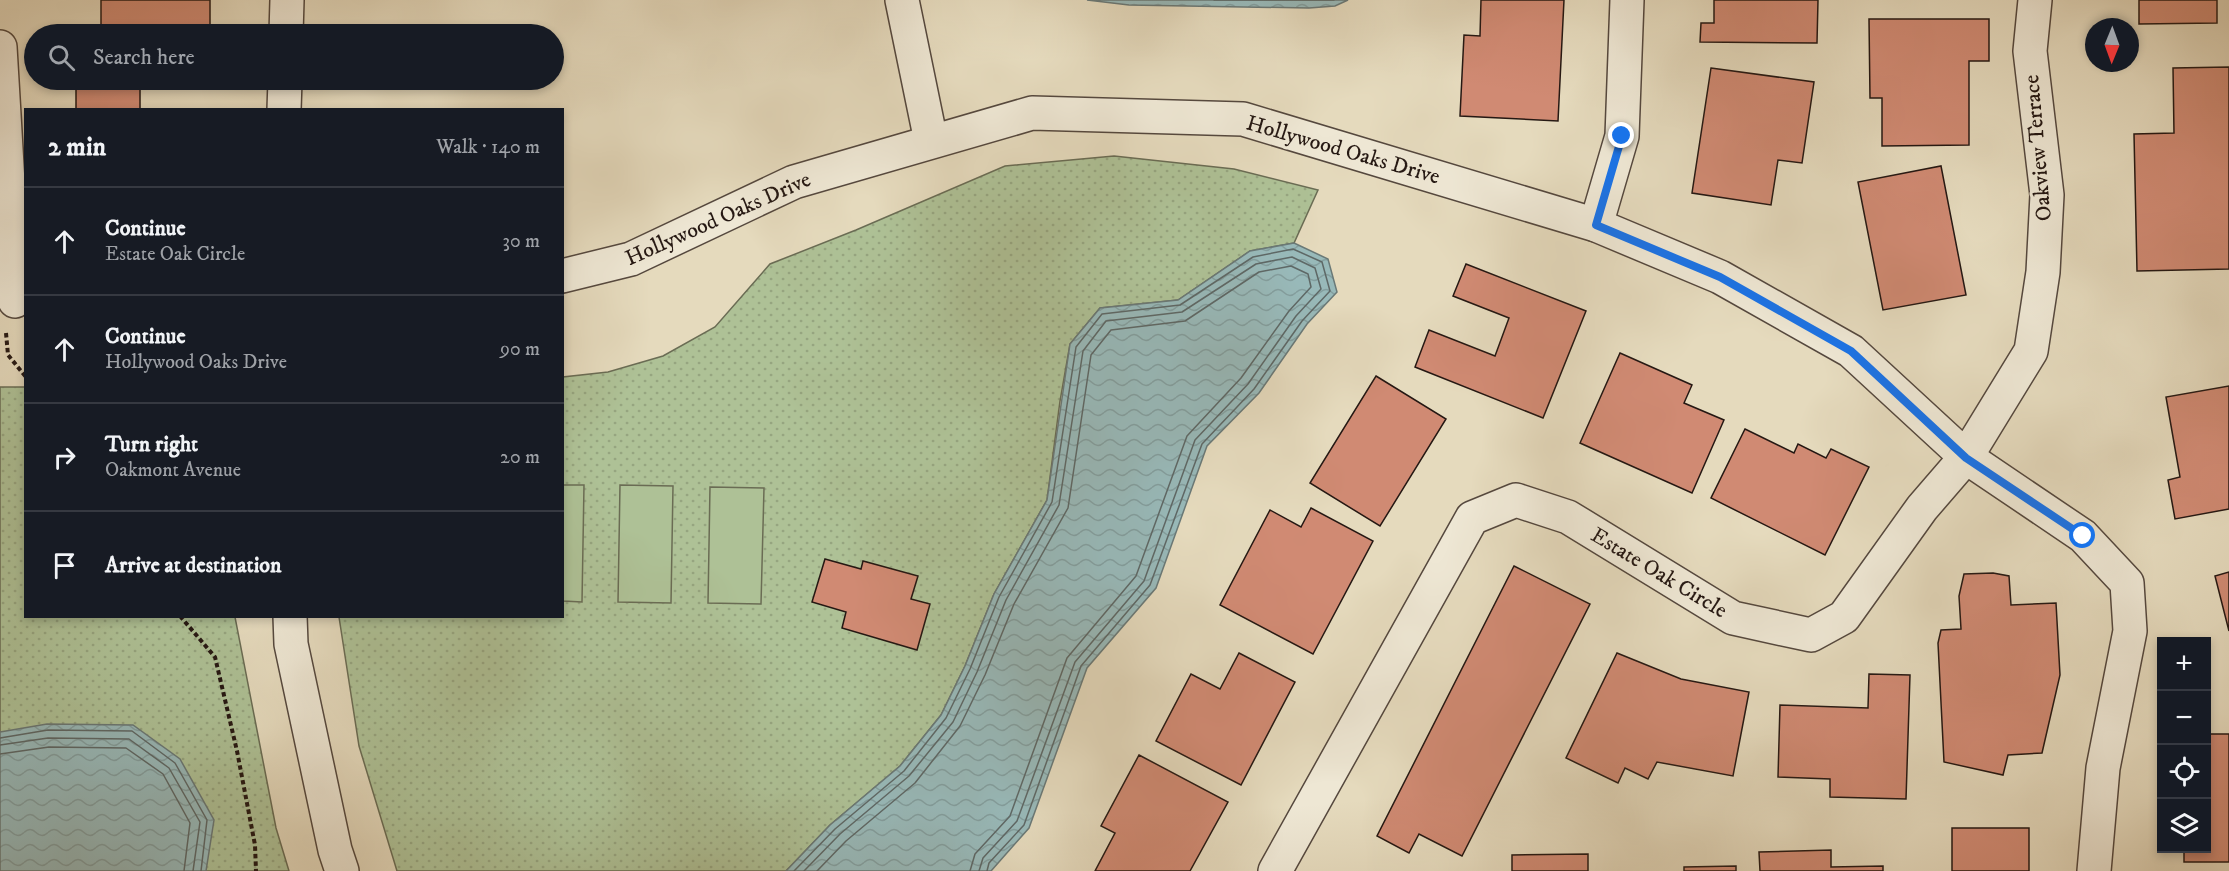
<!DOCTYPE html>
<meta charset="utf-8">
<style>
:root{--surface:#171b24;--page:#242831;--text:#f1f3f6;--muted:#9ea1a6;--line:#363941}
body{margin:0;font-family:"IM FELL DW Pica",serif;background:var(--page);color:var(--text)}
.controls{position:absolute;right:18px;bottom:18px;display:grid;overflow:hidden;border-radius:0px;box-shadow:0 3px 9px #0003}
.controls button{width:54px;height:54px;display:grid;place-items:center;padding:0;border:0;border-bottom:2px solid var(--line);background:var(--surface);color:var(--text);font:30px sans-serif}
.compass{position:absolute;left:2085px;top:18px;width:54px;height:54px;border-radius:50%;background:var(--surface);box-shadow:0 3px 9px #0003;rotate:181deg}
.stop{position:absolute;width:18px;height:18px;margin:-14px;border:4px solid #1a73e8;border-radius:50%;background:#fff}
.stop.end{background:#1a73e8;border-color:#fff;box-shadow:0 2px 6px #0008}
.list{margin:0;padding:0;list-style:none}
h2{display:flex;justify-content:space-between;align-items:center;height:78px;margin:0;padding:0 24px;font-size:26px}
h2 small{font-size:20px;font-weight:400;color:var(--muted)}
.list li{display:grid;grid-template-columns:39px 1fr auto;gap:18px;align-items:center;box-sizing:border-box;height:108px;padding:0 24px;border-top:2px solid var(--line)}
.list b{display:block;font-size:22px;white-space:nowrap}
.list p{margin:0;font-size:20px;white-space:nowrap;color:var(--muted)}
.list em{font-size:20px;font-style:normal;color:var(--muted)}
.icon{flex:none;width:33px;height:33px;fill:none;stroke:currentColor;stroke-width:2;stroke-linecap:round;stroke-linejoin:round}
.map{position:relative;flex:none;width:2229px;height:871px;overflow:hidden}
.search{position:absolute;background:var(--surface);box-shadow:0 3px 9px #0003;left:24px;top:24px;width:540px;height:66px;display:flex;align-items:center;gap:15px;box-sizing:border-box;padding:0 21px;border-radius:33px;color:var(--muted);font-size:22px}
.panel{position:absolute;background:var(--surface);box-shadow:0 3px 9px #0003;left:24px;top:108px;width:540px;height:510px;border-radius:0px}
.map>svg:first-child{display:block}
</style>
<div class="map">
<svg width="2229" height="871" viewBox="0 0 2229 871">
<defs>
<pattern id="park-dots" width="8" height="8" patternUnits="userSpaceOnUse" patternTransform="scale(1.5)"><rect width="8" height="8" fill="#aec196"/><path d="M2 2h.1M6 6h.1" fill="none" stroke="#96a580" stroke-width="1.8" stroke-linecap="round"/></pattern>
<pattern id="water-waves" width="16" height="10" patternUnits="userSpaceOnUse" patternTransform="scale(1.5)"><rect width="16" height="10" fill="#98b9b9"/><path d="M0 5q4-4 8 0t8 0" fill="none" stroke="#839e9e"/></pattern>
</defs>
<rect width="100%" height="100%" fill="#e5dabd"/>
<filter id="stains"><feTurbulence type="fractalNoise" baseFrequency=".00333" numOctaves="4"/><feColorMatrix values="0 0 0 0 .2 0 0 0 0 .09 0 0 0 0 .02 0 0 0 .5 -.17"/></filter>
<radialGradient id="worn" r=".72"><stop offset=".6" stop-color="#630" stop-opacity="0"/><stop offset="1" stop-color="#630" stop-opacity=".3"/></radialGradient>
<g fill="url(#park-dots)" stroke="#6a6c54" stroke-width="1.5">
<path d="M1114,156L1234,169L1318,190L1294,243L1250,251L1178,300L1100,308L1070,344L1060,401L1047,500L994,594L965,666L941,715L900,766L830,825L786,871H397L359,746L339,617L562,616L563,377L608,372L663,356L715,327L770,264L856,230L1005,166Z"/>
<path d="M0,387H25L26,616L235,617L276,828L289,871H0Z"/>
</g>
<g fill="#aec196" stroke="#6a6c54" stroke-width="1.5">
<path d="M563,485H584L582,602L563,601Z"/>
<path d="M620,485L673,486L671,603L618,602Z"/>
<path d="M710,487L764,488L761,604L708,603Z"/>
</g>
<g fill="url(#water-waves)" stroke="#6a7977" stroke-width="1.5">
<path d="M1087,0H1348L1335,6L1309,8L1129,5Z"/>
<path d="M1294,243L1328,259L1337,292L1307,324L1259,393L1207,446L1156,588L1087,668L1029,828L991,871H786L830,825L900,766L941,715L965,666L994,594L1047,500L1070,344L1100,308L1178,300L1250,251Z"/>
<path d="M47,724L133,725L180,759L214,820L206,871H0V732Z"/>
</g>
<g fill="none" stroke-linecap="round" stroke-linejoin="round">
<g stroke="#5e6866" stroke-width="1.5">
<path d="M1214,0H1334"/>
<path d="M0,738L48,730L132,731L175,763L207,820L201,871"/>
<path d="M0,745L48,738L129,739L169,768L200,822L193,871"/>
<path d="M0,754L49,747L126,748L163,774L190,823L184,871"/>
<path d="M794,871L835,829L904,771L946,718L970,669L999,597L1052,502L1076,347L1102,314L1180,305L1253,257L1293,249L1322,262L1330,291L1302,321L1254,389L1202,444L1150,585L1081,666L1024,825L989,863L987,871"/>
<path d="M804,871L840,834L909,776L953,722L977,672L1006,600L1059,505L1083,351L1106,321L1182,312L1256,264L1292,257L1315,268L1321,289L1296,316L1248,384L1195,440L1144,581L1075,662L1017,821L983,858L979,871"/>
<path d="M817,871L846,841L915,783L960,726L985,675L1014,604L1068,508L1091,355L1111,330L1185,321L1259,272L1291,266L1308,274L1311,287L1289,311L1241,378L1187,436L1136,576L1067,658L1010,816L975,854L970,871"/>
</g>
</g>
<g fill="#d08a73" stroke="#251813" stroke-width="1.5">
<rect x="101" y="0" width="109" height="34"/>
<path d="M1481,0H1564L1558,121L1460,116L1464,35L1480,36Z"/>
<path d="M1714,0H1818L1817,43L1700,42L1701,23H1714Z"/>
<path d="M2139,0H2217V23L2139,24Z"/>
<path d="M1869,19H1989V61H1969V145L1882,146V98H1870Z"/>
<path d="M2229,67V269L2137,271L2134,134L2174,133L2173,68Z"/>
<path d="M1711,68L1814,82L1802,163L1778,160L1771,205L1692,193Z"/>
<rect x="76" y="80" width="64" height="30"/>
<path d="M1941,166L1966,295L1883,310L1858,182Z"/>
<path d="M1466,264L1586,311L1543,418L1415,367L1429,330L1495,356L1509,318L1453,296Z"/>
<path d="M1620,353L1692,385L1684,403L1724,420L1692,493L1580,443Z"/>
<path d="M1376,376L1446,419L1380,526L1310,483Z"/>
<path d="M2229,386V509L2175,519L2168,480L2180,477L2166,397Z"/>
<path d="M1745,429L1794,453L1798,444L1826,458L1831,449L1869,467L1825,555L1711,498Z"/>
<path d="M1311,508L1373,541L1313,654L1220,605L1270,510L1301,527Z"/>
<path d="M825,559L861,569L863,561L918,576L911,599L930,604L917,650L842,628L846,612L812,602Z"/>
<path d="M1514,566L1590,604L1462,856L1419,834L1409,853L1377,836Z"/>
<path d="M2229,572V631L2215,576Z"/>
<path d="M1993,573L2009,576L2011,605L2056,603L2060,675L2042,753L2008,755L2003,775L1944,762L1938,643L1941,630L1961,629L1959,596L1964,574Z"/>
<path d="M1239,653L1295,682L1241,785L1156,741L1191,674L1220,689Z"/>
<path d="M1617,653L1681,679L1749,692L1733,776L1657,762L1648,779L1625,768L1618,783L1566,758Z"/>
<path d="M1869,674L1910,675L1906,799L1830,797V779L1778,777L1780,705L1868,708Z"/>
<path d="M2206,734H2229V862H2184V848H2206Z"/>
<path d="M1139,755L1228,802L1190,871H1095L1115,833L1101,826Z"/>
<rect x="1952" y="828" width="77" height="43"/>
<path d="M1831,850V867L1883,866V871H1760L1759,852Z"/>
<path d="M1588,854V871H1512V855Z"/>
<path d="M1736,866V871H1684V867Z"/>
</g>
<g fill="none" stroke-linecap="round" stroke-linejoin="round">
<defs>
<g id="minor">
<path d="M902,0L931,141"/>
<path d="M286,34L287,0"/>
<path d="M0,47L15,301"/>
<path d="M284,110L285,80"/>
<path d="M1596,225L1622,136L1627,0"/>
<path d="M562,276L631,259L794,182L1032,113L1243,119L1596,225L1720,277L1851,351L1966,457L2031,351L2043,272L2047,195L2030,51L2035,0"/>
<path d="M290,616L291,644L335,850L342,871"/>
<path d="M1275,871L1472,518L1516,500L1568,517L1733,618L1811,635L1844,617L1922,508L1966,457L2083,536L2127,583L2130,631L2103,768L2094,871"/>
</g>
</defs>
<use href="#minor" stroke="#55483e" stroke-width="36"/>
<g stroke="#251813" stroke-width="4" stroke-dasharray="4.5 3" stroke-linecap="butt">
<path d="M6,333L8,355L26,377"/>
<path d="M180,616L215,657L237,751L255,845L256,871"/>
</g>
<use href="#minor" stroke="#eee7d4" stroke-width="33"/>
</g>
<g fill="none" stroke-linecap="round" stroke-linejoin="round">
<path stroke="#1a73e8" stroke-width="8" d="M1622,136L1596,225L1720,277L1851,351L1966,458L2083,536"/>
</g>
<g text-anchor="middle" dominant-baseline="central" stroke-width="6" stroke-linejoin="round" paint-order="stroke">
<g font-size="22" fill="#251813" stroke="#eee7d4">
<text transform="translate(2038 148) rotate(-95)">Oakview Terrace</text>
<text transform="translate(1343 150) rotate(16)">Hollywood Oaks Drive</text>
<text transform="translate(718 219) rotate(-24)">Hollywood Oaks Drive</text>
<text transform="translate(1659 573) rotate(31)">Estate Oak Circle</text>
</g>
</g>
<rect width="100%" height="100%" filter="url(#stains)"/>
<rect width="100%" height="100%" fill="url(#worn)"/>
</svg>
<div class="controls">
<button>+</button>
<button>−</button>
<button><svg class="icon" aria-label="locate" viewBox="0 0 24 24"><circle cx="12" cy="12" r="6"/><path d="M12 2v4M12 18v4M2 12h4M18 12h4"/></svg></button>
<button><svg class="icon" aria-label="layers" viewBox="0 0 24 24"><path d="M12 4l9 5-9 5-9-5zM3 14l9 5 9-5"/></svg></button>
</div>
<svg class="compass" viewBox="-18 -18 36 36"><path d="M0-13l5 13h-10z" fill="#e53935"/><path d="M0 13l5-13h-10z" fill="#9ea1a6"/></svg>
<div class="stop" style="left:2083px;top:536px"></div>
<div class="stop end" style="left:1622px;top:136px"></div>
<div class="search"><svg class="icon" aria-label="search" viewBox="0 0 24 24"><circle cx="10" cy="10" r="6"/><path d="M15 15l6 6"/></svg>Search here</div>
<section class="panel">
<h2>2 min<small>Walk · 140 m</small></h2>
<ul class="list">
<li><svg class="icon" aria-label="ahead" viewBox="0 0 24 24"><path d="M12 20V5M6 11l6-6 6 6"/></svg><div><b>Continue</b><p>Estate Oak Circle</p></div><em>30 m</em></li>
<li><svg class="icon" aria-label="ahead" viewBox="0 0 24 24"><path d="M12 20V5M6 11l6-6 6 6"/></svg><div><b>Continue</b><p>Hollywood Oaks Drive</p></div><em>90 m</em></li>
<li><svg class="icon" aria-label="right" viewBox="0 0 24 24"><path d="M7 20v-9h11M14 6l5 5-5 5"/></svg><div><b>Turn right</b><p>Oakmont Avenue</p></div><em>20 m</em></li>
<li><svg class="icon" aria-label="arrive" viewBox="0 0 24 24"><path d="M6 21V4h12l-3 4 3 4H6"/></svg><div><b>Arrive at destination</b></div></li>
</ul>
</section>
</div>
